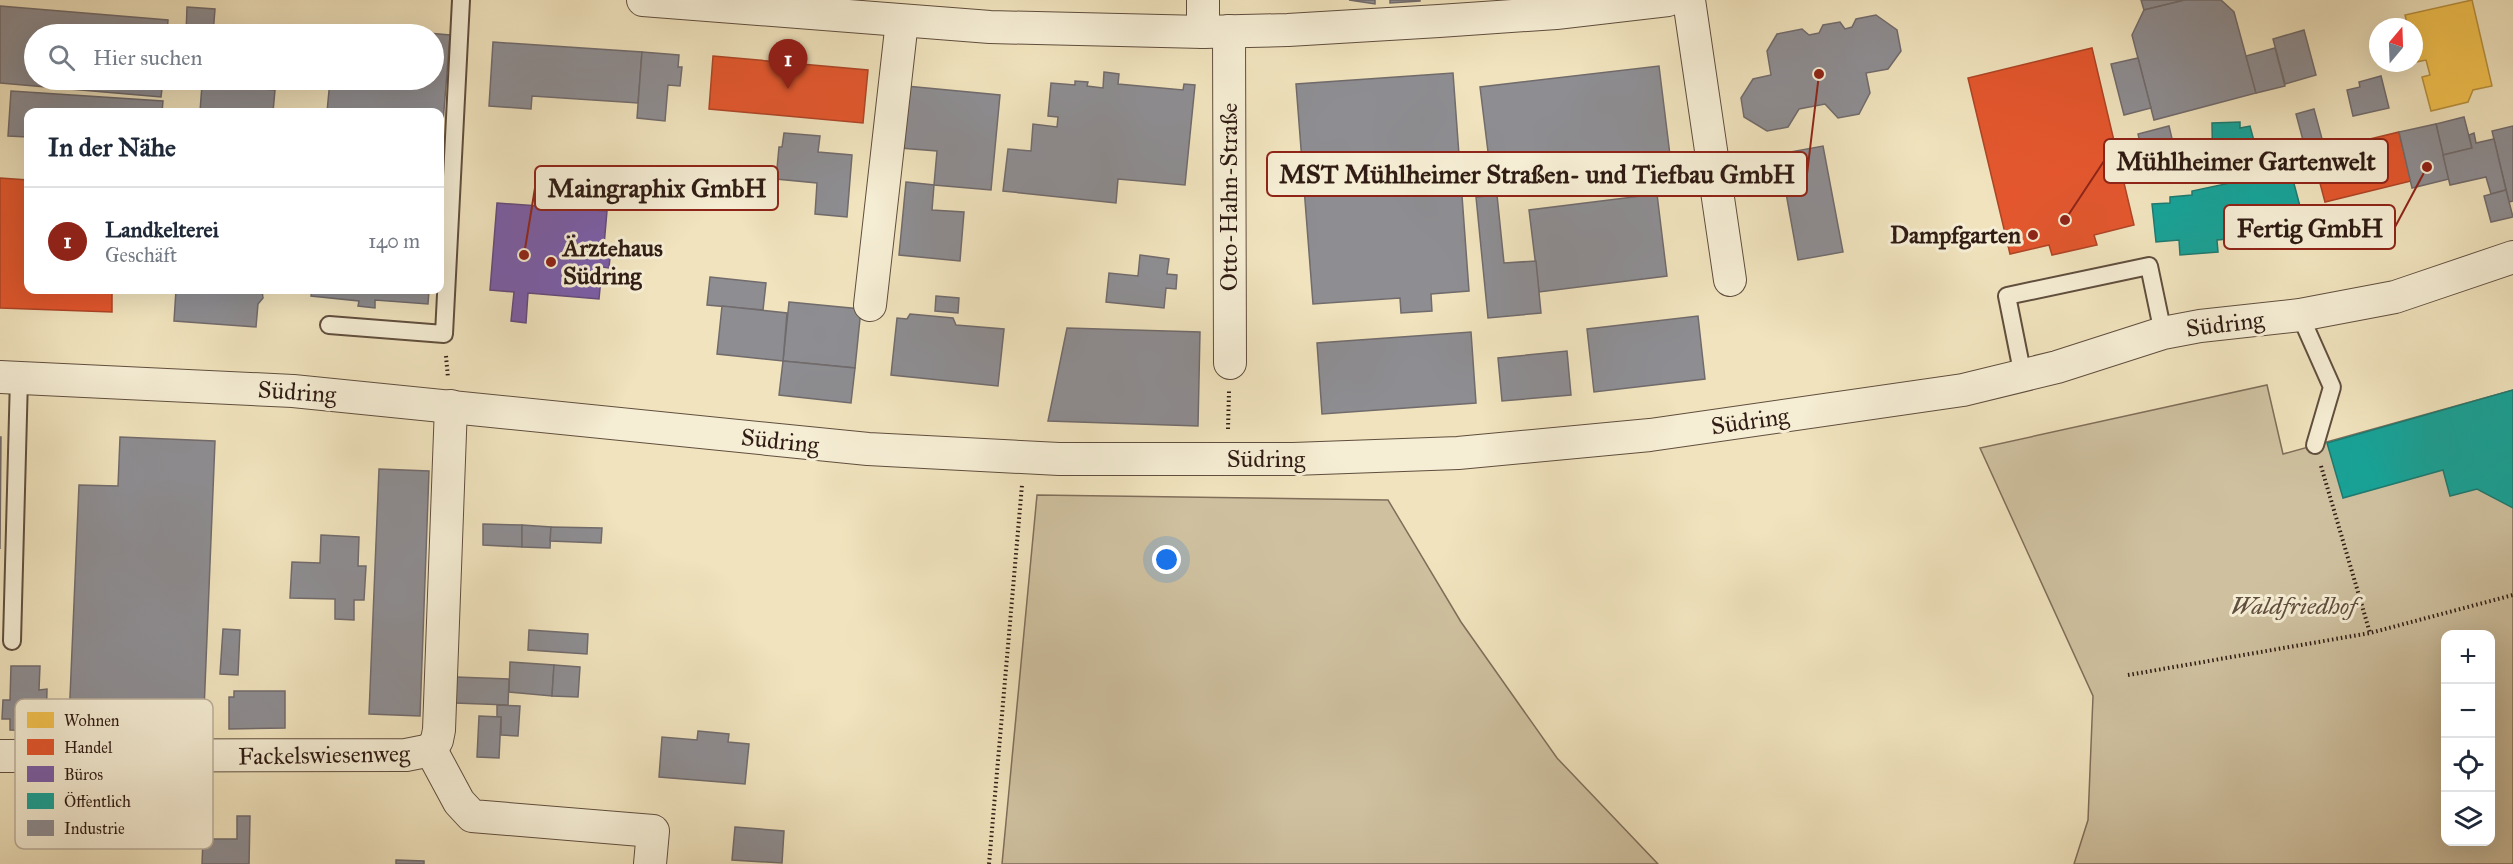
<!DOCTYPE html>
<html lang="de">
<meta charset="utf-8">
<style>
:root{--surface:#fff;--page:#f2f2f3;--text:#1f2937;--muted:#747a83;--line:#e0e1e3;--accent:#8f2418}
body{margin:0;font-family:"IM FELL Great Primer",serif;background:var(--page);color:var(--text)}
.controls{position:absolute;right:18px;bottom:18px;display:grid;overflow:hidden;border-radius:12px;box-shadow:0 6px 24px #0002}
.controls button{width:54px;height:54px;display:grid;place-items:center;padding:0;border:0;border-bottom:2px solid var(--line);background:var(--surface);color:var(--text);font:30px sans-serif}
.compass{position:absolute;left:2369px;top:18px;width:54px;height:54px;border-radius:50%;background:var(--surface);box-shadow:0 6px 24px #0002;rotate:19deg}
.you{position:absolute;left:1167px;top:560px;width:21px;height:21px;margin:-15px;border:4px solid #fff;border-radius:50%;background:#1a73e8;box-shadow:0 0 0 9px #1a73e833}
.badge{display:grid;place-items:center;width:39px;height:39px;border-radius:50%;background:var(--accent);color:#fff;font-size:20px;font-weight:700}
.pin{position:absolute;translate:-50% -50px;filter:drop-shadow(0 2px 3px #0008)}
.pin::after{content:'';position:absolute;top:32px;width:21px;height:18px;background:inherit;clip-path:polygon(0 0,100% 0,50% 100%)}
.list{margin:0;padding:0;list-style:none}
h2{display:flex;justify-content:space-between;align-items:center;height:78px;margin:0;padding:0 24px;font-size:26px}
h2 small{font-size:20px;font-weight:400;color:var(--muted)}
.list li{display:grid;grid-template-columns:39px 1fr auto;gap:18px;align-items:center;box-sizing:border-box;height:108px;padding:0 24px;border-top:2px solid var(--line)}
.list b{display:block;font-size:22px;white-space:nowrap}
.list p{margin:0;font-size:20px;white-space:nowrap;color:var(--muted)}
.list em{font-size:20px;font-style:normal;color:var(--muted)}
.icon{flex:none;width:33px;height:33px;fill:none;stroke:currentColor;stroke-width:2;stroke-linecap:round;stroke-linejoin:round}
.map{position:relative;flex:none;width:2513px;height:864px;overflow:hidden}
.search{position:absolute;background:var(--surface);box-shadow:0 6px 24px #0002;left:24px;top:24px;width:420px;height:66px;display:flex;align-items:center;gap:15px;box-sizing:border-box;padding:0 21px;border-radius:33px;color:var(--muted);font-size:22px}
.panel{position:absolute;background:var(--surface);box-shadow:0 6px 24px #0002;left:24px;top:108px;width:420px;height:186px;border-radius:12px}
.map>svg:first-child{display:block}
</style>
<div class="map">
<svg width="2513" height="864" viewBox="0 0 2513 864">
<rect width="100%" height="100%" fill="#f0e3bd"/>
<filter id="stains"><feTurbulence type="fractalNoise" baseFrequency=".00333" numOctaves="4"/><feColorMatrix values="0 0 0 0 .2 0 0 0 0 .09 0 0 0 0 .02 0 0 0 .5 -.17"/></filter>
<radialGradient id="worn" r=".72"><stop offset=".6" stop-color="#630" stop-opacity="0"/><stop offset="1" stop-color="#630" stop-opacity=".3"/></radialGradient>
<g fill="#cfc1a0" stroke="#806e5a" stroke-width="1.5" fill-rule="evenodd">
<path d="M2267,385L2283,454L2513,390V864H2074L2088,820L2093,696L1980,448ZM2446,634H2490V842H2446Z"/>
<path d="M1037,495L1388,500L1461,622L1557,758L1658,864H1002Z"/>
</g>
<path fill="#f2c14e" stroke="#b8903d" stroke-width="1.5" d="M2472,0L2492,86L2473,90L2468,102L2431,111L2422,77L2430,75L2426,60L2416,62L2414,27H2408L2405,15Z"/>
<g fill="#e4572e" stroke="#ae4526" stroke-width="1.5">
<path d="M2092,48L2134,225L2094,235L2097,245L2052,255L2049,245L2010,254L1968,78Z"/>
<path d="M713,56L868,70L863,123L709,109Z"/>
<path d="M2399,132L2411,181L2325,202L2312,153Z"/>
<path d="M0,178L28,180V290H112V312L0,308Z"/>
</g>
<path fill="#7b5ea7" stroke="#644a7b" stroke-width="1.5" d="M497,203L607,211L603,257H610L609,268L602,267L599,299L528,293L526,323L511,321L514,292L490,290Z"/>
<g fill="#17a398" stroke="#1e7a70" stroke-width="1.5">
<path d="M2240,122V128L2250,126L2257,152L2284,146L2301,210L2294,212L2301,236L2267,245L2264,236L2217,240L2218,252L2180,255L2179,240L2156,242L2152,204L2170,203V197L2192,195V191L2230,183V180H2213L2212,123Z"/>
<path d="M2513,390V508L2477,489L2450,496L2443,470L2343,498L2327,443Z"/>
</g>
<g fill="#8d8d92" stroke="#716b6c" stroke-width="1.5">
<path d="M1349,0H1375V4Z"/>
<path d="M1390,0H1420V1L1390,3Z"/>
<path d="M2141,0H2185L2144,10Z"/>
<path d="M2185,0H2221L2234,12L2256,93L2154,120L2132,35L2144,10Z"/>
<path d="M0,6L168,20L167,34H34V80H163L161,97L0,83Z"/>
<path d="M187,7L215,9L213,34H186Z"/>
<path d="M1876,15L1897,30L1901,51L1888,69L1866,73L1870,93L1859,114L1838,118L1825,104L1799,109L1788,127L1767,131L1744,117L1741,98L1753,79L1771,75L1767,51L1777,34L1802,29L1809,35L1819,33L1823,25L1840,22L1845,29L1852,27L1856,19Z"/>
<path d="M334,25L450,35L440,160V112H327L330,80H434V34H333Z"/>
<path d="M2304,30L2316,75L2285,84L2273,39Z"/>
<path d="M493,42L642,52L638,103L532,96L531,109L489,106Z"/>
<path d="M2275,48L2285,86L2256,93L2246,56Z"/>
<path d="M642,52L679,55L678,67H682L680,86L668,85L665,121L637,118Z"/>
<path d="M2138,58L2151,108L2124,115L2111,64Z"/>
<path d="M1659,66L1670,155L1491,176L1480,87Z"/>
<path d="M1104,72L1119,74L1118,84L1183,90L1184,84L1195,85L1185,185L1118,179L1116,203L1003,191L1008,149L1031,151L1033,124L1057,127L1058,117L1048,116L1051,83L1075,85V81L1088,82L1087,86L1103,88Z"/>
<path d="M1453,73L1469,291L1431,294L1432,311L1401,313L1400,298L1313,304L1296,84Z"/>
<path d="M2381,76L2389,108L2353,116L2347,90L2360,87L2359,82Z"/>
<path d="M202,84L275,90L273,112H200Z"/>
<path d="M906,86L1000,95L991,190L934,185L937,151L900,148Z"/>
<path d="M11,91L163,101L162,112H28V137L8,136Z"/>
<path d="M2314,109L2325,150L2307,155L2296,114Z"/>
<path d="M2464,117L2472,148L2443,155L2436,124Z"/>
<path d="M2436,124L2449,179L2412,188L2399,132Z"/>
<path d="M2169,126L2173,143L2142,151L2138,134Z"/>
<path d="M2513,126V201L2509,202L2492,131Z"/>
<path d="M784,133L820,136L818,152L852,155L847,217L815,214L817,183L776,179L779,147H782Z"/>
<path d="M2474,133L2476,143L2494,139L2506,190L2491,194L2486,177L2450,185L2443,155L2472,148L2469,135Z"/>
<path d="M1823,146L1843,252L1798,260L1779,154Z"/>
<path d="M906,182L934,185L932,210L964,212L960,261L899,255Z"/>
<path d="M2506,190L2513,217L2491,222L2484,196Z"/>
<path d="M1657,194L1667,276L1539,292L1529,210Z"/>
<path d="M1497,195L1504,263L1536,261L1541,313L1488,318L1476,197Z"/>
<path d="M1140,255L1169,259L1167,274L1177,275L1176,289L1166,288L1164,308L1106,302L1109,273L1138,276Z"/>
<path d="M710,277L766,283L763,310L707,305Z"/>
<path d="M176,290H262L263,298L258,304L256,327L174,321Z"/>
<path d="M312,290H429L428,304L375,300V308L358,306L359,301L311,296Z"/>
<path d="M936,296L959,298L958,313L935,311Z"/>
<path d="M789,302L861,309L855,368L783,361Z"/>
<path d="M722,306L787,313L783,361L717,354Z"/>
<path d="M910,314L953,318L956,325L1004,329L998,386L891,375L897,318L907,319Z"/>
<path d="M1698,316L1705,379L1594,392L1587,329Z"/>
<path d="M1067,328L1200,332L1198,426L1048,421Z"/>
<path d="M1471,332L1476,403L1322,414L1317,343Z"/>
<path d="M1567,351L1571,395L1502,401L1498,358Z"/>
<path d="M783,361L855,368L851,403L779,395Z"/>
<path d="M0,437H1L0,549Z"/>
<path d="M120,437L215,441L203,735L105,731V722L69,721L79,485L118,486Z"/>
<path d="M379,469L429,471L420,716L369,714Z"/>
<path d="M483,524L522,525V547L483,545Z"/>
<path d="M522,525L551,527L550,548L522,547Z"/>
<path d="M551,527L602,528L601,543L550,541Z"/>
<path d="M321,535L359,537L358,566H366L364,600H354V620L335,619V599L290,598L292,562L320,563Z"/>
<path d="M223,629L240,630L238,675L220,674Z"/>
<path d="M529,630L588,634L587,654L528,650Z"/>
<path d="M510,662L554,665L552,696L509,692Z"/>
<path d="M554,665L580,667L578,697L552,696Z"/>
<path d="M11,666H40L39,690L47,689L46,731L10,730V719H2L3,700H10Z"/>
<path d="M456,677L509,679L508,705L455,703Z"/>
<path d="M234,691H285V728L229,729V697H234Z"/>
<path d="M497,705L520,706L518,736L501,735V717H497Z"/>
<path d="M479,716L501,717L499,758L477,757Z"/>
<path d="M698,731L729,734L728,742L749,744L745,784L659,777L662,737L697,740Z"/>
<path d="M237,816H250L249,864H202L203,839H237Z"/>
<path d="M735,827L784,831L782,863L732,860Z"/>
<path d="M396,860L424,861V864H396Z"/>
</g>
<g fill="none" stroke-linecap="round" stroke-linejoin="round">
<defs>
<g id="service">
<path d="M2300,315L2332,387L2315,445"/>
<path d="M329,325L444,334L461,0"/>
<path d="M2023,376L2007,296L2149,266L2163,333"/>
<path d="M12,641L19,378"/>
</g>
<g id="minor">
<path d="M643,0L990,27L1203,32L1288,30L1439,21L1556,13L1668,0"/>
<path d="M1689,0L1730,280"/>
<path d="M1229,31L1230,363"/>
<path d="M1203,32V0"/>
<path d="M870,305L902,21"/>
<path d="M0,377L293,391L868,449L1059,459H1293L1458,453L1650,435L1963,390L2057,367L2163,333L2200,326L2300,315L2395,297L2513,257"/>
<path d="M431,750L459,802L472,816L653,831L650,864"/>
<path d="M0,756L406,755L431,750L437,740L439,730L451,406"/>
</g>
</defs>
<use href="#service" stroke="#604e3e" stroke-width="20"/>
<use href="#minor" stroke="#604e3e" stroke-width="34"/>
<g stroke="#301c14" stroke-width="4" stroke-dasharray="1.5 3" stroke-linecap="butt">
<path d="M446,356L448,378"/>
<path d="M1228,429L1229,391"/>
<path d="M2321,466L2370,633"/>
<path d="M2128,675L2370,633L2513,595"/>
<path d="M989,864L1022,485"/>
</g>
<use href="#service" stroke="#f5edd4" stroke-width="16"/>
<use href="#minor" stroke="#f5edd4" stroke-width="32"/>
</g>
<g fill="#8f2418" stroke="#f5edd4" stroke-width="2">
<circle cx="2033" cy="235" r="6"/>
<circle cx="551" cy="262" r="6"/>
</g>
<g text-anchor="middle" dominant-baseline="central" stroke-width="6" stroke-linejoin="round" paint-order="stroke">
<g font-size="24" fill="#301c14" stroke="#f5edd4">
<text transform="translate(1229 197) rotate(-90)">Otto-Hahn-Straße</text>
<text transform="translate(2225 324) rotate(-7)">Südring</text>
<text transform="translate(297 392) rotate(4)">Südring</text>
<text transform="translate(1750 421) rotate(-8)">Südring</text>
<text transform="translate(780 441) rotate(6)">Südring</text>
<text x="1266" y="459">Südring</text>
<text transform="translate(324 755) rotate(-1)">Fackelswiesenweg</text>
</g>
<g font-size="24" font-weight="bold" fill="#301c14" stroke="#f5edd4" text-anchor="end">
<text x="2021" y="235">Dampfgarten</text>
<text x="563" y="248" text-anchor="start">Ärztehaus<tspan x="563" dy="28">Südring</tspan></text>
</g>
<g font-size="24" font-style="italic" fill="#604e3e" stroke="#f5edd4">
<text x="2294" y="606">Waldfriedhof</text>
</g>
</g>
<rect x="15" y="699" width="198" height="150" rx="9" fill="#f5edd4" stroke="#baae9a" stroke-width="1.5"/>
<rect x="27" y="712" width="27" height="16" fill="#f2c14e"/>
<rect x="27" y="739" width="27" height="16" fill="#e4572e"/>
<rect x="27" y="766" width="27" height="16" fill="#7b5ea7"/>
<rect x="27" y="793" width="27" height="16" fill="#17a398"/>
<rect x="27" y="820" width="27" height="16" fill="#8d8d92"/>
<g font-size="16" fill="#301c14">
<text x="64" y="726">Wohnen</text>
<text x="64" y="753">Handel</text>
<text x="64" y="780">Büros</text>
<text x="64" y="807">Öffentlich</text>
<text x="64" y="834">Industrie</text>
</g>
<path fill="none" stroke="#8f2418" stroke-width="2" d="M2065 220L2104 161M1819 74L1807 174M524 255L535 188M2427 167L2395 227"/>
<g fill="#8f2418" stroke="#f5edd4" stroke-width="2">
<circle cx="2065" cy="220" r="6"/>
<circle cx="1819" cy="74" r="6"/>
<circle cx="524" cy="255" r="6"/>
<circle cx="2427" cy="167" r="6"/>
</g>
<g fill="#f5edd4" stroke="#8f2418" stroke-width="2">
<rect x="2104" y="139" width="284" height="44" rx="6"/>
<rect x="1267" y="152" width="540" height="44" rx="6"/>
<rect x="535" y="166" width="243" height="44" rx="6"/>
<rect x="2224" y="205" width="171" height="44" rx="6"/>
</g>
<g font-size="26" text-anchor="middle" font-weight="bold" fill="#301c14">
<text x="2246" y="170">Mühlheimer Gartenwelt</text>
<text x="1537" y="183">MST Mühlheimer Straßen- und Tiefbau GmbH</text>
<text x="657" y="197">Maingraphix GmbH</text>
<text x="2310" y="237">Fertig GmbH</text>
</g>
<rect width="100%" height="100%" filter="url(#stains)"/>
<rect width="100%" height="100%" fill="url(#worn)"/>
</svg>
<div class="controls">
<button>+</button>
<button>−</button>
<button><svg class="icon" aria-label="locate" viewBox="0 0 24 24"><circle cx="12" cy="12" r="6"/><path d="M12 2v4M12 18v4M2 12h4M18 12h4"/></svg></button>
<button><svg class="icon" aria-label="layers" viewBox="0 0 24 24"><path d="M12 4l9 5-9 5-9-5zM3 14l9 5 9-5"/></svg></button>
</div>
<svg class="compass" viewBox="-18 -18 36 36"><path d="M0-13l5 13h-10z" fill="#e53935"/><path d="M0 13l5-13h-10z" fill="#747a83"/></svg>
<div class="you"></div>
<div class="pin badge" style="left:788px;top:89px">1</div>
<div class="search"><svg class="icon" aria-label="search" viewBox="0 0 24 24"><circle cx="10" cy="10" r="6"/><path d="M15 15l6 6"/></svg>Hier suchen</div>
<section class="panel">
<h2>In der Nähe<small></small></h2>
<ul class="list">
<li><span class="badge">1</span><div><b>Landkelterei</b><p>Geschäft</p></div><em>140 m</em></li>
</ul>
</section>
</div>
